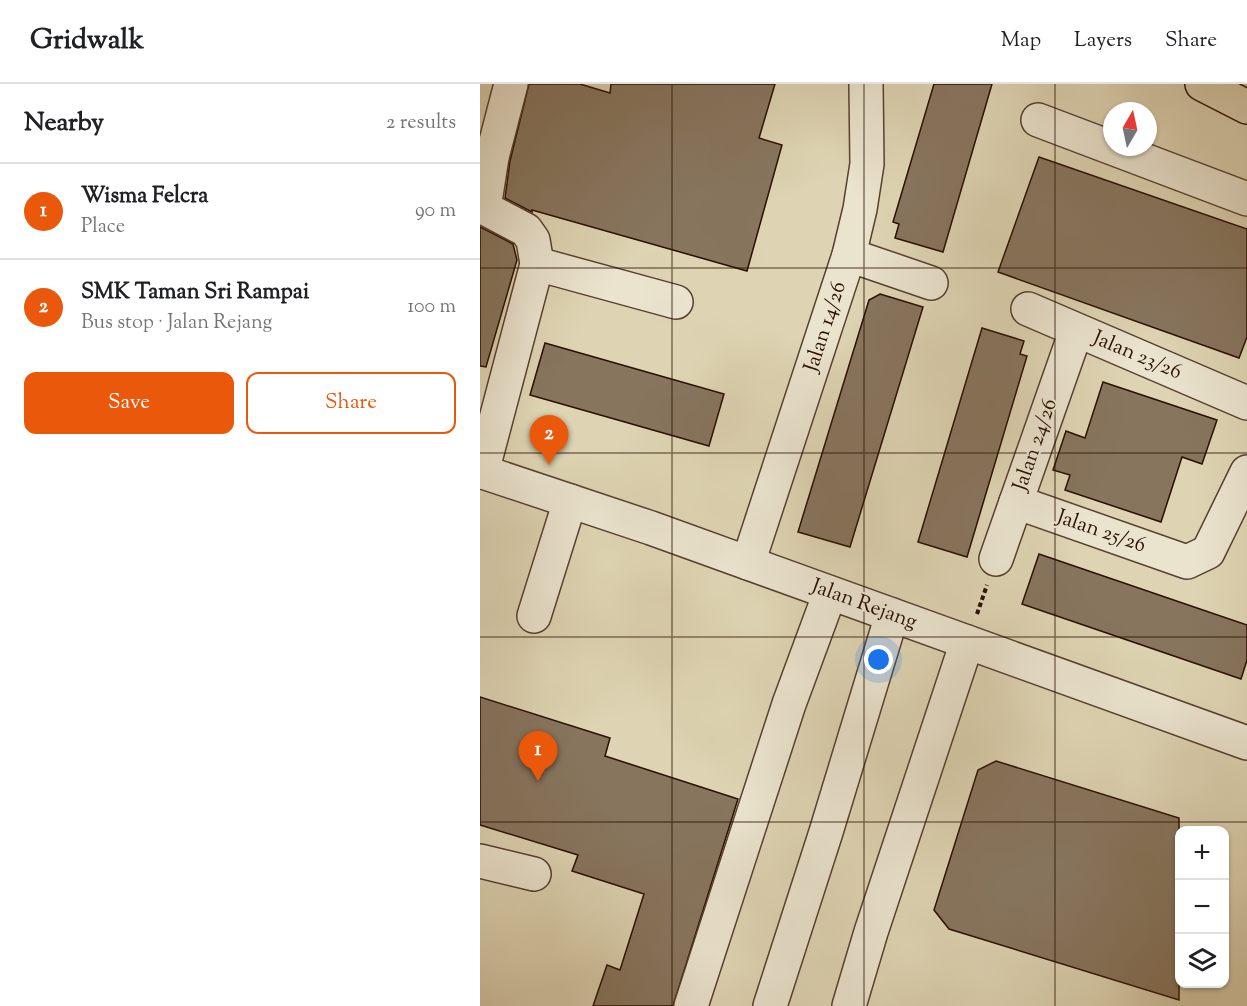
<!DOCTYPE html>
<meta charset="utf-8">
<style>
:root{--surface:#fff;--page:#f2f2f2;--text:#202124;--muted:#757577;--line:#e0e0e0;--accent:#ea580c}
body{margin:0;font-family:"Sorts Mill Goudy",serif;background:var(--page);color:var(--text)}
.controls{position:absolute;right:18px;bottom:18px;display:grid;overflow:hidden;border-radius:12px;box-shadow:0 2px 4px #0004}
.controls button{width:54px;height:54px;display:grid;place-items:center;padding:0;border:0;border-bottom:2px solid var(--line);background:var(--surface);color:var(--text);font:30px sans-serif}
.compass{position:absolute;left:623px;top:18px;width:54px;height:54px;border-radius:50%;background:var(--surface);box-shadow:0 2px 4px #0004;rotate:9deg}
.you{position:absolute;left:399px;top:576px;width:21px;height:21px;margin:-15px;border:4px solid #fff;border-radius:50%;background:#1a73e8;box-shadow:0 0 0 9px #1a73e833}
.badge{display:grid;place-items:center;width:39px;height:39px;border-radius:50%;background:var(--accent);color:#fff;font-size:20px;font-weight:700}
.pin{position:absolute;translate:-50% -50px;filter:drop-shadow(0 2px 3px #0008)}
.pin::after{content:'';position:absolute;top:32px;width:21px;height:18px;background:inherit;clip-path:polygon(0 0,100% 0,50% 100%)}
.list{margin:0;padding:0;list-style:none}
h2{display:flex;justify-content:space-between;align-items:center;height:78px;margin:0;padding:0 24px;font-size:26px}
h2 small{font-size:20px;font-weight:400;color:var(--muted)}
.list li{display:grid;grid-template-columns:39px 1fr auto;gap:18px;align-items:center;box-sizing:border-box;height:96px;padding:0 24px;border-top:2px solid var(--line)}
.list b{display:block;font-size:22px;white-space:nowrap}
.list p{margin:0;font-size:20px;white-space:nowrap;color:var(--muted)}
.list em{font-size:20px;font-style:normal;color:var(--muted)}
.actions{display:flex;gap:12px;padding:18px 24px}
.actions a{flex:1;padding:14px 0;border:2px solid var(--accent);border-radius:12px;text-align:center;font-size:21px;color:var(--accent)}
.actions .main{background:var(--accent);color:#fff}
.icon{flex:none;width:33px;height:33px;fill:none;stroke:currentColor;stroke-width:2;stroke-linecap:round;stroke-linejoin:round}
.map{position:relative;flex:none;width:767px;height:922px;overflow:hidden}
header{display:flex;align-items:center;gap:36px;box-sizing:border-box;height:84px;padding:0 30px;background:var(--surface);border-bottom:2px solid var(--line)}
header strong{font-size:28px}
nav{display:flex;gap:33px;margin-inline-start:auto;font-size:21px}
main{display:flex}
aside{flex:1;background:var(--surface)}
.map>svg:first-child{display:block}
</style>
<header>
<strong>Gridwalk</strong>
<nav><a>Map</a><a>Layers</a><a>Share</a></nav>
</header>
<main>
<aside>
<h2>Nearby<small>2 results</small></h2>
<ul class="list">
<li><span class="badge">1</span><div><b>Wisma Felcra</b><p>Place</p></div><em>90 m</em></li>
<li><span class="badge">2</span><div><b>SMK Taman Sri Rampai</b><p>Bus stop · Jalan Rejang</p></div><em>100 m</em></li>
</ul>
<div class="actions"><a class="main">Save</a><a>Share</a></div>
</aside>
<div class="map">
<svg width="767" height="922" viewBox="0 0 767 922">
<rect width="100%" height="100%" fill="#ded4b3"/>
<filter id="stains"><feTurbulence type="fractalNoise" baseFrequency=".00333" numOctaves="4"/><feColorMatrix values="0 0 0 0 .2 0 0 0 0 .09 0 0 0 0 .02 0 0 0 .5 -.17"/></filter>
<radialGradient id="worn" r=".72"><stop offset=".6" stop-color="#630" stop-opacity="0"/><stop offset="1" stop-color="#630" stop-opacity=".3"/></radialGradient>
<g fill="#87755e" stroke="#290e02" stroke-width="1.5">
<path d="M49,0H100L130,9L131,0H295L279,54L302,61L267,187L52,126V128L25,114L30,77Z"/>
<path d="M454,0H512L463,168L415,154L419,140L413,138Z"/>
<path d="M559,73L767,145V253L759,274L518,188Z"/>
<path d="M0,143L33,160L37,176L6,283L0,282Z"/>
<path d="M400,210L443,223L370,463L318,448L389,216Z"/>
<path d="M502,244L544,257L540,270L547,272L487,473L438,458Z"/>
<path d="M65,259L244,310L229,362L50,311Z"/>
<path d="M623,298L737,336L722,380L702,373L681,438L585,406L590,391L573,386L586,347L605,354Z"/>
<path d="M559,470L767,541V576L761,595L542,520Z"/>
<path d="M0,613L130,654L125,672L258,715L193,922H113L127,881L140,886L164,810L92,787L98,771L0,741Z"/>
<path d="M516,677L699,734V916L469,845L454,826L498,686Z"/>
</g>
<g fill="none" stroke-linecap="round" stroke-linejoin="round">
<defs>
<g id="minor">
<path d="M558,36L767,115"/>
<path d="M0,69L12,73L5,118L8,126L46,146L53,156L57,180"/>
<path d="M12,73L31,0"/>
<path d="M369,171L451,199"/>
<path d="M548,225L767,319"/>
<path d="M0,387L171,444L767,659"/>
<path d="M2,388L57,180L196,218"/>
<path d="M536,418L707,478L728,468L767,388"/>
<path d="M516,475L596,247"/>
<path d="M268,479L369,171L380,125L387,80L386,0"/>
<path d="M54,532L90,417"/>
<path d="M0,777L54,790"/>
<path d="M211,922L309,620L350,509"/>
<path d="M290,922L346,748L412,531"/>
<path d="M369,922L391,848L487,558"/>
</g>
<path id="major" d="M722,0L767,23"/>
</defs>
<use href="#minor" stroke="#56402e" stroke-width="36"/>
<use href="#major" stroke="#290e02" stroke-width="36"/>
<path stroke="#290e02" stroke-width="4" stroke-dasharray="4.5 3" stroke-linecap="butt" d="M497,530L507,501"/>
<use href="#minor" stroke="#eae3ce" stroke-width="33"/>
<use href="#major" stroke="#ded4b3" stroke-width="33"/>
</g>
<path fill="none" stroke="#290e02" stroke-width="1.5" stroke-opacity="0.55" d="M192,0V922M384,0V922M575,0V922M0,184H767M0,369H767M0,553H767M0,738H767"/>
<g text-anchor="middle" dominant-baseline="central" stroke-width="4.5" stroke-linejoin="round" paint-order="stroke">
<g font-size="21" fill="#290e02" stroke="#eae3ce">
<text transform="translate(346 243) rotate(-72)">Jalan 14/26</text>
<text transform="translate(657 272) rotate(23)">Jalan 23/26</text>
<text transform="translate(556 361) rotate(-71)">Jalan 24/26</text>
<text transform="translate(621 448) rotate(19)">Jalan 25/26</text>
<text transform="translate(384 521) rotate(20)">Jalan Rejang</text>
</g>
</g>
<rect width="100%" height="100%" filter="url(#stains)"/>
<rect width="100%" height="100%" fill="url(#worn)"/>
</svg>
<div class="controls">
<button>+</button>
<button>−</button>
<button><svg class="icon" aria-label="layers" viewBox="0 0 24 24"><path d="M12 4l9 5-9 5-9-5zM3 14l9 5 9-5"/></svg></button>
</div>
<svg class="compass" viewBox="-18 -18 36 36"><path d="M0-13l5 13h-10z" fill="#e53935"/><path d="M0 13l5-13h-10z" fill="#757577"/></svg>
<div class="you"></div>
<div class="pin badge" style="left:58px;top:697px">1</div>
<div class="pin badge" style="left:69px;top:381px">2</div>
</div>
</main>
